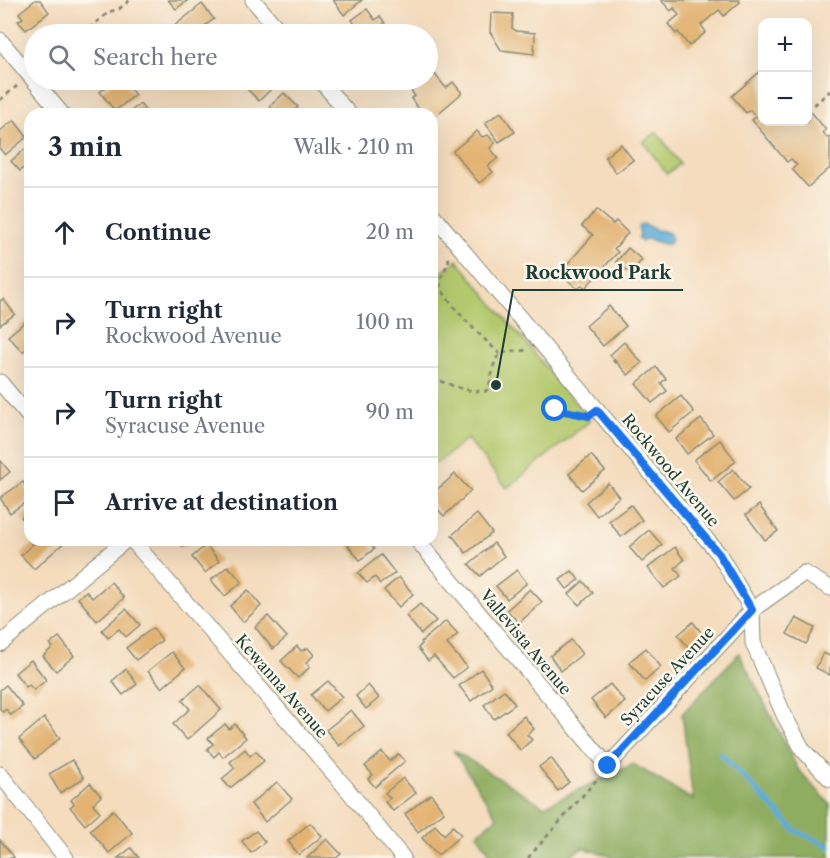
<!DOCTYPE html>
<meta charset="utf-8">
<style>
:root{--surface:#fff;--page:#f2f2f3;--text:#1f2937;--muted:#747a83;--line:#e0e1e3}
body{margin:0;font-family:"Libre Caslon Text",serif;background:var(--page);color:var(--text)}
.controls{position:absolute;right:18px;top:18px;display:grid;overflow:hidden;border-radius:12px;box-shadow:0 6px 24px #0002}
.controls button{width:54px;height:54px;display:grid;place-items:center;padding:0;border:0;border-bottom:2px solid var(--line);background:var(--surface);color:var(--text);font:30px sans-serif}
.stop{position:absolute;width:18px;height:18px;margin:-14px;border:4px solid #1a73e8;border-radius:50%;background:#fff}
.stop.end{background:#1a73e8;border-color:#fff;box-shadow:0 2px 6px #0008}
.list{margin:0;padding:0;list-style:none}
h2{display:flex;justify-content:space-between;align-items:center;height:78px;margin:0;padding:0 24px;font-size:26px}
h2 small{font-size:20px;font-weight:400;color:var(--muted)}
.list li{display:grid;grid-template-columns:39px 1fr auto;gap:18px;align-items:center;box-sizing:border-box;height:90px;padding:0 24px;border-top:2px solid var(--line)}
.list b{display:block;font-size:22px;white-space:nowrap}
.list p{margin:0;font-size:20px;white-space:nowrap;color:var(--muted)}
.list em{font-size:20px;font-style:normal;color:var(--muted)}
.icon{flex:none;width:33px;height:33px;fill:none;stroke:currentColor;stroke-width:2;stroke-linecap:round;stroke-linejoin:round}
.map{position:relative;flex:none;width:830px;height:858px;overflow:hidden}
.search{position:absolute;background:var(--surface);box-shadow:0 6px 24px #0002;left:24px;top:24px;width:414px;height:66px;display:flex;align-items:center;gap:15px;box-sizing:border-box;padding:0 21px;border-radius:33px;color:var(--muted);font-size:22px}
.panel{position:absolute;background:var(--surface);box-shadow:0 6px 24px #0002;left:24px;top:108px;width:414px;height:438px;border-radius:18px}
.map>svg:first-child{display:block}
</style>
<div class="map">
<svg width="830" height="858" viewBox="0 0 830 858">
<rect width="100%" height="100%" fill="#fbf7ec"/>
<filter id="ink" filterUnits="userSpaceOnUse"><feTurbulence type="fractalNoise" baseFrequency=".0167" numOctaves="2"/><feDisplacementMap in="SourceGraphic" scale="12" xChannelSelector="R" yChannelSelector="G"/><feConvolveMatrix kernelMatrix="1 2 1 2 8 2 1 2 1" color-interpolation-filters="sRGB"/></filter>
<filter id="wash" filterUnits="userSpaceOnUse"><feTurbulence type="fractalNoise" baseFrequency=".008" numOctaves="4" result="noise"/><feDisplacementMap in="SourceGraphic" scale="24" xChannelSelector="R" yChannelSelector="G"/><feGaussianBlur stdDeviation="1.35" result="paint"/><feColorMatrix in="noise" values="0 0 0 0 0 0 0 0 0 0 0 0 0 0 0 0 0 1.4 0 .05"/><feComposite in="paint" operator="in"/></filter>
<g filter="url(#wash)">
<rect width="100%" height="100%" fill="#f4dcbd"/>
<g fill="#b4c96e" stroke="#6a8351" stroke-width="1.5">
<path d="M657,132L680,164L667,174L643,142Z"/>
<path d="M457,260L590,421L507,488L467,439L432,467V280Z"/>
</g>
<path fill="#8fad61" stroke="#57754a" stroke-width="1.5" d="M739,653L798,769L830,804V858H611L610,856L583,848L565,858H493L477,834L497,817L453,750L544,806L633,764L693,800L682,714Z"/>
<path fill="#5facd8" stroke="#3f7486" stroke-width="1.5" d="M643,224L656,230L664,231L669,233L672,239L669,244C659,246 656,239 645,239L642,242L638,239L640,234L638,228L639,226Z"/>
<g fill="none" stroke-linecap="round" stroke-linejoin="round">
<path stroke="#5facd8" stroke-width="5" d="M720,753L796,831L826,844L830,847"/>
</g>
<g id="blocks">
<g fill="#e2b372">
<path d="M35,0H40L49,12L26,30L18,21L23,18L19,13Z"/>
<path d="M168,0H188L176,9Z"/>
<path d="M333,0H362L344,15Z"/>
<path d="M661,0H739L740,2L724,16L719,10L701,25L706,32L689,46L678,32L676,34L668,24L679,15L674,8L671,11Z"/>
<path d="M202,4L214,19L194,34H181L174,26Z"/>
<path d="M367,9L375,20L380,16L385,23L369,34H362L352,20Z"/>
<path d="M491,13L513,14L512,28L516,31L535,33L534,54L501,50L491,33H490Z"/>
<path d="M428,66L446,88L453,82L462,93L434,117L428,110L423,114L411,99L415,96L404,82L407,80H428Z"/>
<path d="M762,70V122H808V108L826,130L823,132L827,138L830,136V168L808,187L792,169L797,165L791,159L787,162L752,120L756,117L750,110L746,113L732,96Z"/>
<path d="M116,80H123L135,95L115,111L100,92Z"/>
<path d="M251,80H270L275,85L259,101L244,86Z"/>
<path d="M284,93L298,107L291,114H277L270,106Z"/>
<path d="M140,104L148,114H127Z"/>
<path d="M501,112L515,132L499,142L485,123Z"/>
<path d="M14,120L27,137L5,155L0,149V131Z"/>
<path d="M477,131L482,137L488,135L495,143L490,148L498,158L488,166L493,172L479,183L453,151Z"/>
<path d="M621,144L633,160L616,173L605,157Z"/>
<path d="M30,145V169L27,165L20,171L11,161Z"/>
<path d="M596,210L613,224L616,221L628,233L614,249L618,252L585,288L582,285L578,289L564,277L568,273L563,269L593,235L582,226Z"/>
<path d="M628,248L642,260L630,273L616,262Z"/>
<path d="M3,299L15,314L0,325V301Z"/>
<path d="M609,306L626,326L603,346L586,326Z"/>
<path d="M26,321L30,326V345L23,352L8,336Z"/>
<path d="M624,342L642,363L628,375L610,355Z"/>
<path d="M656,367L666,379L661,383L667,391L652,403L636,384Z"/>
<path d="M681,396L694,412L669,432L656,416Z"/>
<path d="M701,419L713,434L687,454L676,439Z"/>
<path d="M720,440L736,461L711,481L694,460Z"/>
<path d="M591,455L605,471L582,490L569,474Z"/>
<path d="M0,460L10,472L0,480Z"/>
<path d="M733,469L749,489L734,501L718,482Z"/>
<path d="M455,474L471,491L444,516L432,503V494Z"/>
<path d="M23,482L30,492V499L10,513L0,498Z"/>
<path d="M608,483L619,497L597,516L586,502Z"/>
<path d="M631,505L642,520L621,537L609,521Z"/>
<path d="M759,505L778,531L765,540L746,515Z"/>
<path d="M30,510V528L21,517Z"/>
<path d="M477,514L492,533L466,553L452,535Z"/>
<path d="M649,530L662,545L642,562L629,547Z"/>
<path d="M37,540H67L34,569L21,555Z"/>
<path d="M177,540H192L183,547Z"/>
<path d="M356,540H367L374,549L360,560L348,546Z"/>
<path d="M494,543L504,556L480,576L469,564Z"/>
<path d="M206,545L219,561L205,573L192,557Z"/>
<path d="M675,547L684,560L675,568L681,576L664,588L648,568Z"/>
<path d="M381,555L395,573L380,584L375,577L367,583L358,573Z"/>
<path d="M228,566L242,582L225,596L211,580Z"/>
<path d="M517,570L527,583L507,599L496,586Z"/>
<path d="M572,571L579,580L567,589L560,580Z"/>
<path d="M399,577L413,594L399,607L384,590Z"/>
<path d="M583,581L593,593L579,605L569,594Z"/>
<path d="M111,582L124,598L97,621L78,598L86,591L92,598Z"/>
<path d="M530,589L542,602L519,623L507,610Z"/>
<path d="M248,590L261,606L243,622L230,606Z"/>
<path d="M420,604L436,621L421,634L406,616Z"/>
<path d="M126,609L140,625L126,637L119,629L108,638L102,630Z"/>
<path d="M268,616L287,637L273,649L255,627Z"/>
<path d="M796,618L815,628L806,644L787,634Z"/>
<path d="M446,621L458,634L447,644L467,667L453,678L434,656L428,661L418,648L422,644L421,642Z"/>
<path d="M693,622L704,636L689,648L678,635Z"/>
<path d="M153,628L162,640L136,660L126,648Z"/>
<path d="M59,637L74,656L56,671L43,656L53,647L50,644Z"/>
<path d="M571,640L582,654L561,671L550,656Z"/>
<path d="M297,646L301,651L308,648L314,655L306,663L310,667L298,678L281,661Z"/>
<path d="M646,648L661,667L645,681L629,662Z"/>
<path d="M172,652L185,668L162,688L148,671Z"/>
<path d="M823,653L830,656V675L816,668Z"/>
<path d="M31,660L46,680L34,690L29,685L26,687L15,673Z"/>
<path d="M126,669L137,684L123,695L112,681Z"/>
<path d="M481,669L492,685L471,701L459,686Z"/>
<path d="M328,681L342,697L325,711L311,695Z"/>
<path d="M610,684L625,702L606,718L591,700Z"/>
<path d="M6,685L23,706L11,715L6,709L3,712L0,709V690Z"/>
<path d="M200,685L221,710L187,740L173,724L190,709L182,700Z"/>
<path d="M368,685L379,698L366,709L356,696Z"/>
<path d="M504,690L515,704L494,719L484,705Z"/>
<path d="M351,710L364,726L339,746L326,730Z"/>
<path d="M524,716L534,729L527,735L532,740L520,750L506,732Z"/>
<path d="M44,718L60,738L35,759L19,739Z"/>
<path d="M225,724L229,729L235,724L246,738L223,757L219,752L214,757L207,749L213,744L208,738Z"/>
<path d="M245,749L250,756L256,751L264,761L230,788L222,779L235,768L230,762Z"/>
<path d="M382,752L390,761L399,754L405,761L375,787L368,779L373,775L365,766Z"/>
<path d="M551,758L569,782L558,791L539,767Z"/>
<path d="M72,760L84,778L60,793L49,774Z"/>
<path d="M403,778L416,793L393,811L385,802L390,798L385,793Z"/>
<path d="M277,782L292,799L265,822L251,804Z"/>
<path d="M90,783L101,796L93,804L100,812L85,825L70,807L74,804L71,800Z"/>
<path d="M431,794L444,812L418,832L405,814Z"/>
<path d="M113,810L132,833L109,853L90,830Z"/>
<path d="M310,823L322,836L299,855L288,841Z"/>
<path d="M435,825L444,835L453,826L461,835L438,855L422,838Z"/>
<path d="M256,831L265,842L251,853L242,841Z"/>
<path d="M327,839L341,854L336,858H307Z"/>
<path d="M0,840L14,857L12,858H0Z"/>
<path d="M131,848L139,858H118Z"/>
</g>
</g>
</g>
<g filter="url(#ink)">
<use href="#blocks" fill-opacity="0" stroke="#8a8c78" stroke-width="1.5"/>
<g fill="none" stroke-linecap="round" stroke-linejoin="round">
<defs>
<g id="minor">
<path d="M253,0L282,34"/>
<path d="M0,40L62,114"/>
<path d="M320,80L349,114"/>
<path d="M432,214L719,554L752,610L753,643L784,715L803,750L830,779"/>
<path d="M0,382L30,418"/>
<path d="M132,540L347,789L403,858"/>
<path d="M417,540L608,766L752,610L804,573L830,588"/>
<path d="M0,644L126,540"/>
<path d="M0,774L66,858"/>
</g>
</defs>
<use href="#minor" stroke="#8a8c78" stroke-width="17"/>
<g stroke="#8a8c78" stroke-width="3" stroke-dasharray="4.5 4.5" stroke-linecap="butt">
<path d="M82,34L109,12L119,9L130,0"/>
<path d="M0,100L17,86"/>
<path d="M814,105L830,91"/>
<path d="M448,258L449,260L441,279L440,287C456,313 478,333 500,354"/>
<path d="M613,360L617,364"/>
<path d="M432,378C449,384 468,393 486,391C494,381 490,358 503,353C510,350 520,351 527,350"/>
<path d="M555,409L579,414"/>
<path d="M528,858L599,777"/>
</g>
<use href="#minor" stroke="#fff" stroke-width="15"/>
</g>
</g>
<g fill="none" stroke-linecap="round" stroke-linejoin="round" filter="url(#ink)">
<path stroke="#1a73e8" stroke-width="8" d="M555,409L589,416L597,410L719,554L752,610L608,766"/>
</g>
<g text-anchor="middle" dominant-baseline="central" stroke-width="5" stroke-linejoin="round" paint-order="stroke">
<g font-size="16" fill="#1f3d34" stroke="#fbf7ec">
<text transform="translate(671 470) rotate(50)">Rockwood Avenue</text>
<text transform="translate(526 642) rotate(50)">Vallevista Avenue</text>
<text transform="translate(667 676) rotate(-47)">Syracuse Avenue</text>
<text transform="translate(282 686) rotate(49)">Kewanna Avenue</text>
</g>
</g>
<path fill="none" stroke="#1f3d34" stroke-width="2" d="M496 385L513 290H683"/>
<circle fill="#1f3d34" stroke="#fbf7ec" stroke-width="2" cx="496" cy="385" r="6"/>
<g font-size="18" text-anchor="middle" font-weight="bold" fill="#1f3d34" stroke="#fbf7ec" stroke-width="5" stroke-linejoin="round" paint-order="stroke">
<text x="598" y="279">Rockwood Park</text>
</g>
</svg>
<div class="controls">
<button>+</button>
<button>−</button>
</div>
<div class="stop" style="left:555px;top:409px"></div>
<div class="stop end" style="left:608px;top:766px"></div>
<div class="search"><svg class="icon" aria-label="search" viewBox="0 0 24 24"><circle cx="10" cy="10" r="6"/><path d="M15 15l6 6"/></svg>Search here</div>
<section class="panel">
<h2>3 min<small>Walk · 210 m</small></h2>
<ul class="list">
<li><svg class="icon" aria-label="ahead" viewBox="0 0 24 24"><path d="M12 20V5M6 11l6-6 6 6"/></svg><div><b>Continue</b></div><em>20 m</em></li>
<li><svg class="icon" aria-label="right" viewBox="0 0 24 24"><path d="M7 20v-9h11M14 6l5 5-5 5"/></svg><div><b>Turn right</b><p>Rockwood Avenue</p></div><em>100 m</em></li>
<li><svg class="icon" aria-label="right" viewBox="0 0 24 24"><path d="M7 20v-9h11M14 6l5 5-5 5"/></svg><div><b>Turn right</b><p>Syracuse Avenue</p></div><em>90 m</em></li>
<li><svg class="icon" aria-label="arrive" viewBox="0 0 24 24"><path d="M6 21V4h12l-3 4 3 4H6"/></svg><div><b>Arrive at destination</b></div></li>
</ul>
</section>
</div>
